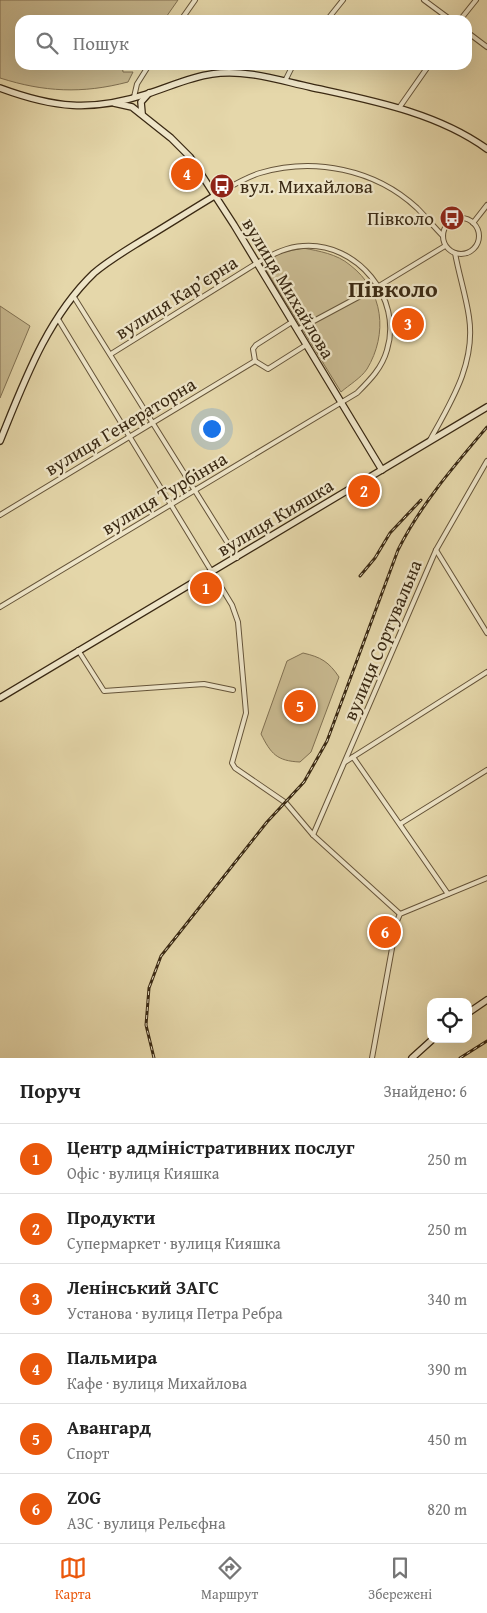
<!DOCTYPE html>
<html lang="uk">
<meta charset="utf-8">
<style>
:root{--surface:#fff;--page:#f6f6f6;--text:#222;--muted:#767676;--line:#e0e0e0;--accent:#ea580c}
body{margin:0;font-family:"Gentium Book Plus",serif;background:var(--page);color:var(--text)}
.controls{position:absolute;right:15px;bottom:15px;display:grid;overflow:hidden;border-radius:10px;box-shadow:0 5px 20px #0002}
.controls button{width:45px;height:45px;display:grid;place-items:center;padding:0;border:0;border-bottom:1px solid var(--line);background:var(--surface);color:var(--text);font:25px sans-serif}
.you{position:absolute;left:211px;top:428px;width:18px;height:18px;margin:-12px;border:4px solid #fff;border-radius:50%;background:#1a73e8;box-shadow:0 0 0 8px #1a73e833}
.badge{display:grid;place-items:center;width:32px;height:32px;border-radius:50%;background:var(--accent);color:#fff;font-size:16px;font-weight:700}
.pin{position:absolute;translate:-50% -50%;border:2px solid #fff;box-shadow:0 1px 5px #0006}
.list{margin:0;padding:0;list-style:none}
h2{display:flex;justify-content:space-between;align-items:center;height:65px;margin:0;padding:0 20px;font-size:21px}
h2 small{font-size:16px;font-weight:400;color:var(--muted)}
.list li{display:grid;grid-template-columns:32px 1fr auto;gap:15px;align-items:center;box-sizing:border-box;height:70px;padding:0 20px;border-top:1px solid var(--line)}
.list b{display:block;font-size:19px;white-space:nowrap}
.list p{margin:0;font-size:16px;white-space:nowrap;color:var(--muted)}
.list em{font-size:16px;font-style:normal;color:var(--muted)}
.icon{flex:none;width:28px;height:28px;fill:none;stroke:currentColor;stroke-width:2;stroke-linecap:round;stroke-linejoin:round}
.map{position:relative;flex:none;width:487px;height:1058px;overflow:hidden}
.search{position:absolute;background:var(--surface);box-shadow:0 5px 20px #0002;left:15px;right:15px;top:15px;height:55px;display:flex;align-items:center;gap:12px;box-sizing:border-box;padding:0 18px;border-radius:15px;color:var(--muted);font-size:19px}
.sheet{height:485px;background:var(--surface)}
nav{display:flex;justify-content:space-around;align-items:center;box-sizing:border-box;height:70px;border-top:1px solid var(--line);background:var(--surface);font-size:14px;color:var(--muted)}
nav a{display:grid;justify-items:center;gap:2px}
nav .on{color:var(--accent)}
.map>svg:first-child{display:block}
</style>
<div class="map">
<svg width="487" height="1058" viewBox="0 0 487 1058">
<rect width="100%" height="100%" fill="#e5d7aa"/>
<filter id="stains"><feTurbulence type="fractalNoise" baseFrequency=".004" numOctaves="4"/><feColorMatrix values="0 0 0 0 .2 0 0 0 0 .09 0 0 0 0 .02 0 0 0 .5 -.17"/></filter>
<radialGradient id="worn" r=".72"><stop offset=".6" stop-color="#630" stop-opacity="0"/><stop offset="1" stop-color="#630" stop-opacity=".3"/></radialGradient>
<g fill="#c8b990" stroke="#817152">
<path d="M0,0H178L164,20H20V65H122L123,72H133L128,82C82,94 44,92 0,78Z"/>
<path d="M303,248C319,251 337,254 350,265C384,291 388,334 367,369C361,378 349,385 341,392L261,262L279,253Z"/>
<path d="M0,306L30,326L0,398Z"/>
<path d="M303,653C321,657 329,662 339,677L311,752L300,762C277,761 271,754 261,734L287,661Z"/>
</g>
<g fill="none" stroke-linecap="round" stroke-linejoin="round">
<defs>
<g id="street">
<path d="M424,0L451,20"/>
<path d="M181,20L195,0"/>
<path d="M327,20L343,0"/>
<path d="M460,20L476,0"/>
<path d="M467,32L487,47"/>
<path d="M285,81L293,65"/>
<path d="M134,97L137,84L149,65"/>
<path d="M399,108L429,65"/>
<path d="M216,195C230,187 244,178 260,173C314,157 375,169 417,208C426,217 434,227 443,236"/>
<circle cx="461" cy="236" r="18"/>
<path d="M473,223L487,205"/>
<path d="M74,297L237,558"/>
<path d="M58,319L232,605L238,622L246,713L232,763L235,768L286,803L313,835L400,914"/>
<path d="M292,322L256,345L253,349L255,361L268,369L306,345"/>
<path d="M297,330L379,286L445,246"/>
<path d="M430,440C451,402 476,363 469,317C466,296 459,275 455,253"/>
<path d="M0,515L255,361"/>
<path d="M436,550L487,633"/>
<path d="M0,607L357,393C370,380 382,368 387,350C403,298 357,242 303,246C285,247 272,255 257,263L111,354"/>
<path d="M78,650L104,691L204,684L233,690"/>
<path d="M353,757L448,894"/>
<path d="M345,762L487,672"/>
<path d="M400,824L487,770"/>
<path d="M313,835L436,550L487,461"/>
<path d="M372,1058L397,921L400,914L487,878"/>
</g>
<g id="secondary">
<path d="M0,88C54,108 91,112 147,94C169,87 190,77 212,74C245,69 278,80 310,87C369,100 436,112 487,149"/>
<path d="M114,103L132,107L171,138L190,157L234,225L382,470"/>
<path d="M142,113L141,102L149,93"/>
<path d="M0,441C24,382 47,318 94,273C108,261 125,251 141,241C166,226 191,210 216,195"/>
<path d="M0,698L487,407"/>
<path d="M468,1013L487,1000"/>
<path d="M412,1058L433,1039"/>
</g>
</defs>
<use href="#street" stroke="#655439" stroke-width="6"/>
<use href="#secondary" stroke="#3a2913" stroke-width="8"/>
<use href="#street" stroke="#eee5c8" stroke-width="4"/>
<use href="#secondary" stroke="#eee5c8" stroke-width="5.5"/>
<defs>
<g id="rail">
<path d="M360,576L375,558L390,533L421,500"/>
<path d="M154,1058L146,1025L149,988L161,956L267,822L304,782L327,741L398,550C421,504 454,466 487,427"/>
<path d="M460,1058L487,1041"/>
</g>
</defs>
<use href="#rail" stroke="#3a2913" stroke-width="3"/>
<use href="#rail" stroke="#eee5c8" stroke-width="1" stroke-dasharray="4" stroke-linecap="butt"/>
</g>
<defs>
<symbol id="bus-disc" viewBox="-11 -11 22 22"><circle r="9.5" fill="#8f2418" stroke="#eee5c8"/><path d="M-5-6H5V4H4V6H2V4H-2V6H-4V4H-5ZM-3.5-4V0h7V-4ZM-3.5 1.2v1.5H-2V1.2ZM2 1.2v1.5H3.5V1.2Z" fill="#fff"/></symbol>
</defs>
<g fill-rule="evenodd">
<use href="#bus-disc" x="208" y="172" width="28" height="28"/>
<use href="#bus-disc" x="438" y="204" width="28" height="28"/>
</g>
<g text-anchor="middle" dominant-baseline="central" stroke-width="4.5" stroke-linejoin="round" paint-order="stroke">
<g font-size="19" fill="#3a2913" stroke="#eee5c8" text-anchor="start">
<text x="240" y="186">вул. Михайлова</text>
<text x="434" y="218" text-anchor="end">Півколо</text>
</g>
<g font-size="19" fill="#3a2913" stroke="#eee5c8">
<text transform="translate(289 288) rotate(59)">вулиця Михайлова</text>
<text transform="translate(176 297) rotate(-32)">вулиця Кар’єрна</text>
<text transform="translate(120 426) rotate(-31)">вулиця Генераторна</text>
<text transform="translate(164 493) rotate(-31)">вулиця Турбінна</text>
<text transform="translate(275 517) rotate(-31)">вулиця Кияшка</text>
<text transform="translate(382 640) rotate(-67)">вулиця Сортувальна</text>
</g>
<g font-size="24" font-weight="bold" fill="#3a2913" stroke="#eee5c8">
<text x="393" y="288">Півколо</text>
</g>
</g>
<rect width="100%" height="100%" filter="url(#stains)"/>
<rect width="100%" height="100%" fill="url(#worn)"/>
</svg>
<div class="controls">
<button><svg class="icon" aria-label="locate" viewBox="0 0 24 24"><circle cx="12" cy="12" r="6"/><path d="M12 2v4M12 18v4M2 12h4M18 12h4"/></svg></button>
</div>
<div class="you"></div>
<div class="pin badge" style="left:206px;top:588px">1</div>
<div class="pin badge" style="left:364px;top:491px">2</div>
<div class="pin badge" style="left:408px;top:324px">3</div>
<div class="pin badge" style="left:187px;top:174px">4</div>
<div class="pin badge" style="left:300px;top:706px">5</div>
<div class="pin badge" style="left:385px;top:932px">6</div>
<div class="search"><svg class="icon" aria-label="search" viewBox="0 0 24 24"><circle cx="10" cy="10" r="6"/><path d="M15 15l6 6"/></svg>Пошук</div>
</div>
<section class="sheet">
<h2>Поруч<small>Знайдено: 6</small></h2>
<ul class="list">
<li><span class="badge">1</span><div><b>Центр адміністративних послуг</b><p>Офіс · вулиця Кияшка</p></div><em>250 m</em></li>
<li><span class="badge">2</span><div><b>Продукти</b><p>Супермаркет · вулиця Кияшка</p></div><em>250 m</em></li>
<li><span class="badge">3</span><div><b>Ленінський ЗАГС</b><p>Установа · вулиця Петра Ребра</p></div><em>340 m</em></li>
<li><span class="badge">4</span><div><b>Пальмира</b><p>Кафе · вулиця Михайлова</p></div><em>390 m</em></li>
<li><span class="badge">5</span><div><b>Авангард</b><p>Спорт</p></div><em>450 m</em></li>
<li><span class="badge">6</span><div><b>ZOG</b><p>АЗС · вулиця Рельєфна</p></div><em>820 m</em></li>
</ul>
</section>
<nav>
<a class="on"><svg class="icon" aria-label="map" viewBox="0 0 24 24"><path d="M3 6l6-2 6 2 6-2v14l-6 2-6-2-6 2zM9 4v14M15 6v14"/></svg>Карта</a>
<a><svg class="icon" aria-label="directions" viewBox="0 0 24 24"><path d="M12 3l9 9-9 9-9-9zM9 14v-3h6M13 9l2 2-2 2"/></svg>Маршрут</a>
<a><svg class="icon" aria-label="saved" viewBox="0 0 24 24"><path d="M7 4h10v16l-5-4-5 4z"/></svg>Збережені</a>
</nav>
